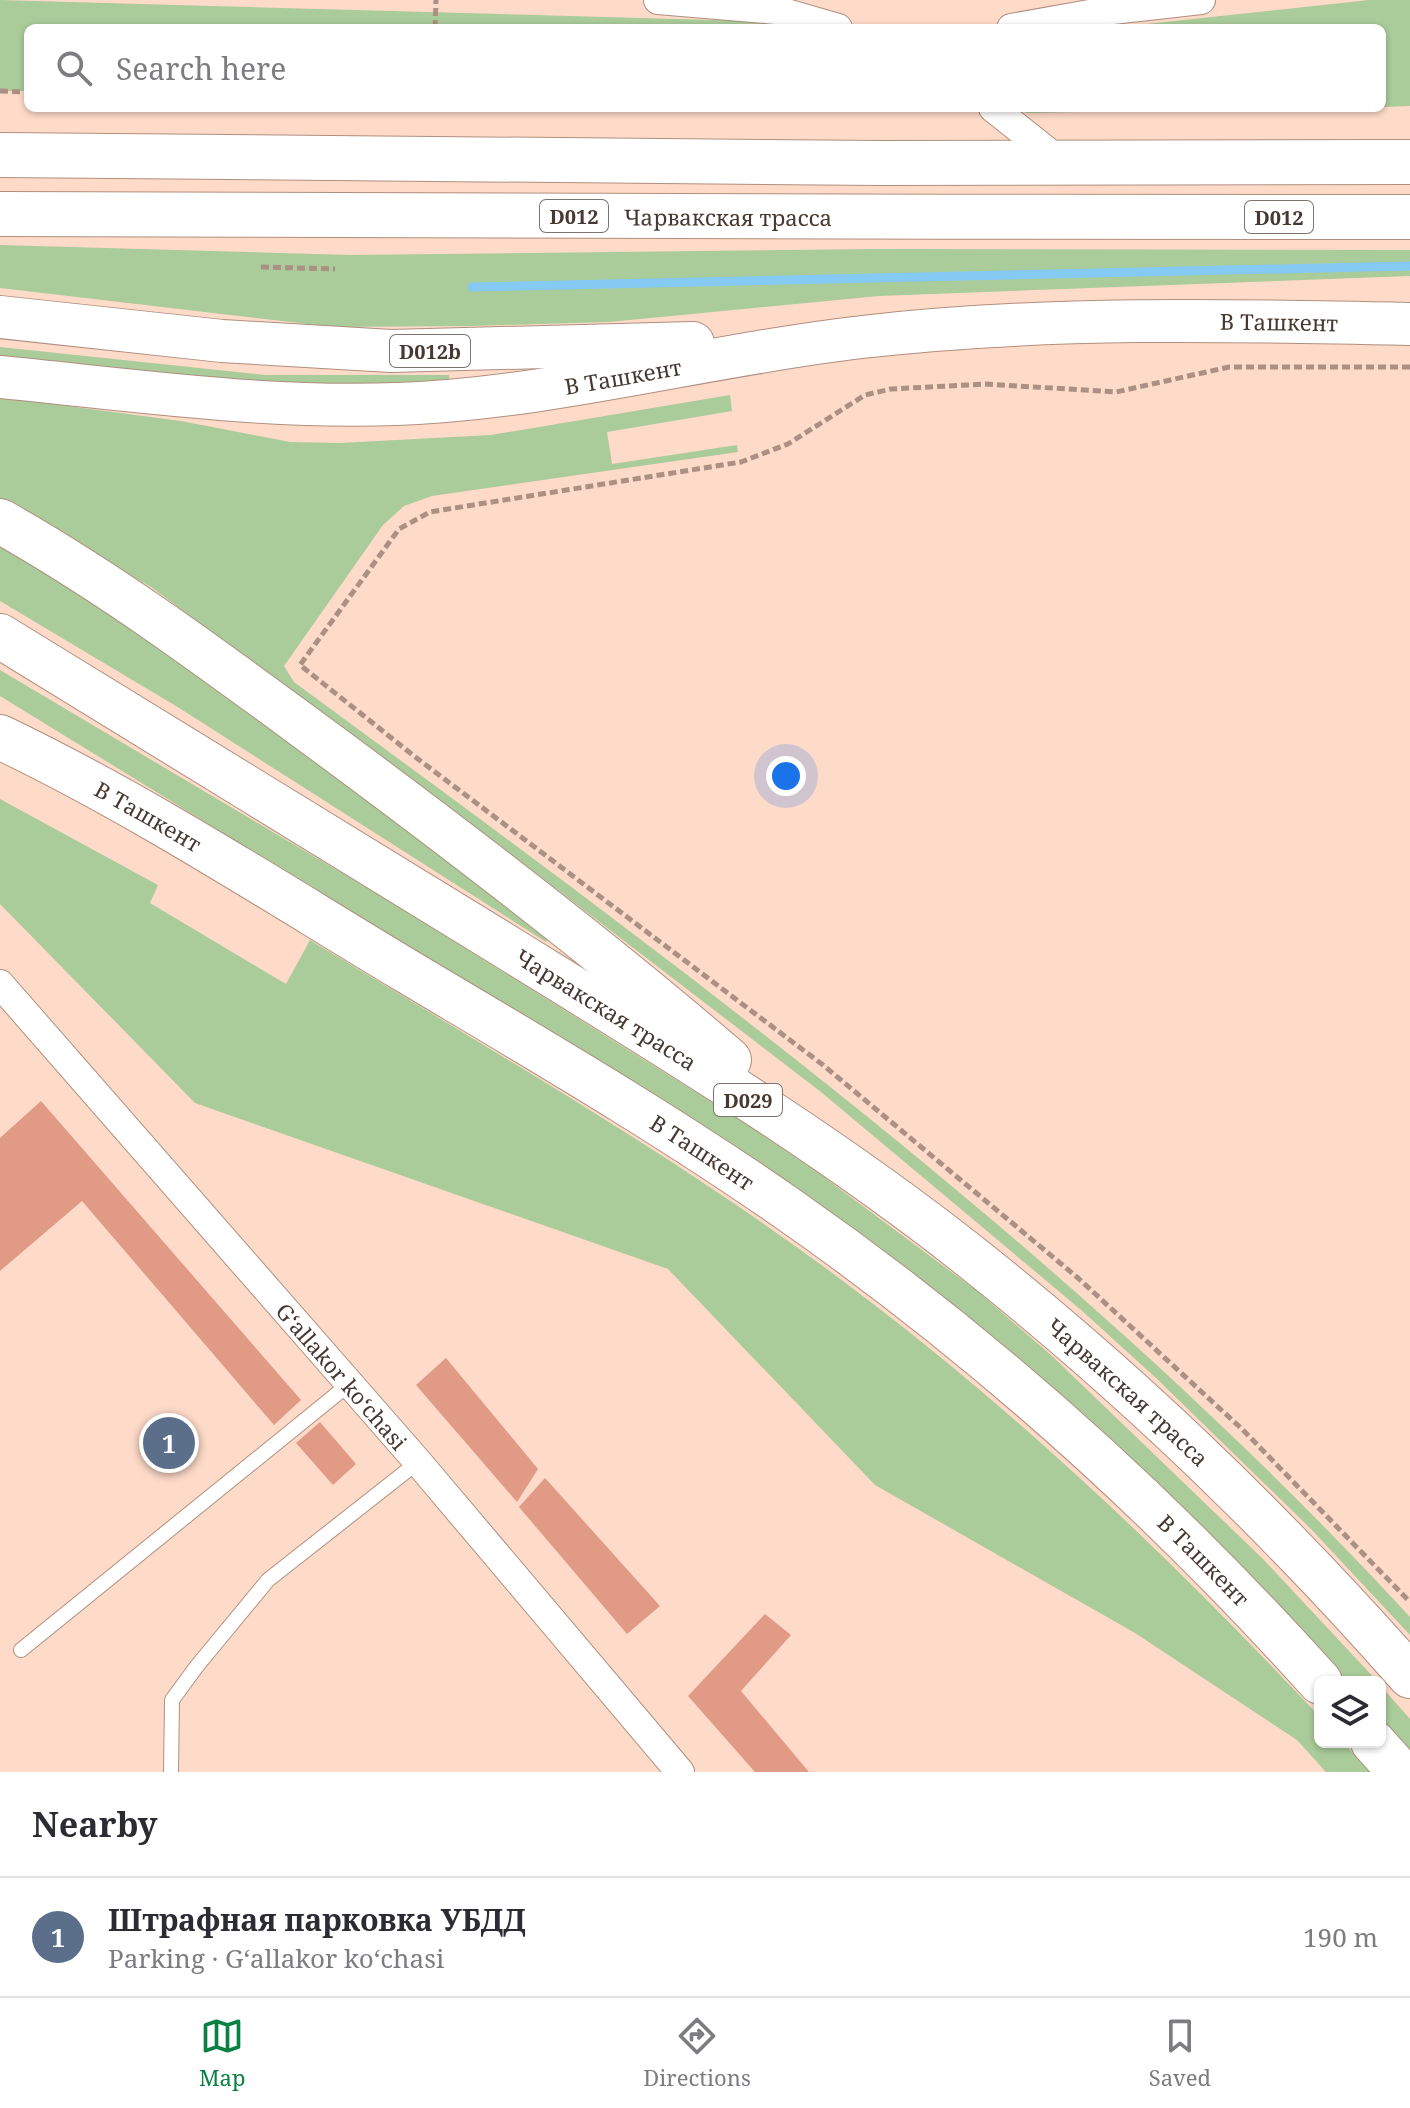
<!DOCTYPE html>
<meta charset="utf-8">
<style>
:root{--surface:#fff;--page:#f7f7f7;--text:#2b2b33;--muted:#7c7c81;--line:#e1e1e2;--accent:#0b8043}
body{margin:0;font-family:"Noto Serif",serif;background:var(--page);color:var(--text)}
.controls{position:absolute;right:24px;bottom:24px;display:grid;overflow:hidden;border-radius:12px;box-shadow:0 2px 6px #0004}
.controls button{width:72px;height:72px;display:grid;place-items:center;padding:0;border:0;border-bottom:2px solid var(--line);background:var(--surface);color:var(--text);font:40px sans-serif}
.you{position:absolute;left:786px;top:776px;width:28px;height:28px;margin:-20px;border:6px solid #fff;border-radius:50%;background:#1a73e8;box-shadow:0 0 0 12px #1a73e833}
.badge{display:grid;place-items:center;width:52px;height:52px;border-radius:50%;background:var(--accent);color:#fff;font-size:26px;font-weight:700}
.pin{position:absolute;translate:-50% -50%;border:4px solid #fff;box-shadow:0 2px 8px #0006}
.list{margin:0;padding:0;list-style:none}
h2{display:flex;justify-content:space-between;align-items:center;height:104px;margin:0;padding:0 32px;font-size:34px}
h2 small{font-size:26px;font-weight:400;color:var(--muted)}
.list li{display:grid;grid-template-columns:52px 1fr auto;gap:24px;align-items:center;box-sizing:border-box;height:120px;padding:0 32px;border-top:2px solid var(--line)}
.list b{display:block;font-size:30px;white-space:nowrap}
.list p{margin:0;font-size:26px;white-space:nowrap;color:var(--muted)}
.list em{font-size:26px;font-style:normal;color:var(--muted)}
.icon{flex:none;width:44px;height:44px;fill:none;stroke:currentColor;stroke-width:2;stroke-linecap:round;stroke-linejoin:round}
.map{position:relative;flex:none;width:1410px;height:1772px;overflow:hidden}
.search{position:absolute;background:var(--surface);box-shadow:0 2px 6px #0004;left:24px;right:24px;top:24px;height:88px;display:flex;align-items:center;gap:20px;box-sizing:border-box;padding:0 28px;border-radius:12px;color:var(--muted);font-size:30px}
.sheet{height:224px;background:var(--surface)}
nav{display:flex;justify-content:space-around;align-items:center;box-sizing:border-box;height:112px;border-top:2px solid var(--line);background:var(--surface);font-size:22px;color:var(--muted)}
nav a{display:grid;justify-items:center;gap:4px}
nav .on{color:var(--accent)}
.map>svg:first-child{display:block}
</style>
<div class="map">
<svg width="1410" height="1772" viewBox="0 0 1410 1772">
<rect width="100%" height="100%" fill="#fedac8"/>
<g fill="#aacb9a">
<path d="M0,0L781,22L793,28H28V91H0Z"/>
<path d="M1369,0H1410V106L1382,107V28H1109Z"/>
<path d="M1029,108H1299L1026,113Z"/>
<path d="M0,245L350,255L877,249L1410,250V276L879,296L609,322L471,326L334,327L0,288Z"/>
<path d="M0,347L265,375H449L450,381L313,387L0,358Z"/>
<path d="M730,395L732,411L607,432L612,464L737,445L738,452L432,496L404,506L383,525L284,666L294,682C686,970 1079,1258 1410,1617V1635L1311,1529L1156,1378L1080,1309L821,1092L460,815L151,587L0,502V397L181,421L290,442L340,443L491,435Z"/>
<path d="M0,539L202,678L550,934L546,942L176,706L0,601Z"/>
<path d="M0,670L394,904L734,1116L817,1172L977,1291L1052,1356L1263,1559L1378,1682H1345L1224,1553L360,917L0,696Z"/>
<path d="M0,799L158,885L150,903L286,984L310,940C500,1056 696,1167 872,1303C1034,1427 1181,1569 1320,1717V1742H1343L1370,1772H1326L1297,1740L1135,1633L875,1485L668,1269L195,1103L0,904Z"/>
<path d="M1380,1685L1410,1719V1758L1380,1723Z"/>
</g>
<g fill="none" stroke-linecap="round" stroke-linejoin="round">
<path stroke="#85caf3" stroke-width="9" d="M472,287L1410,266"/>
</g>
<g fill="#e09a85">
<path d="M41,1101L301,1400L274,1425L82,1201L0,1271V1138Z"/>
<path d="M446,1358L538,1469L517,1502L416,1385Z"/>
<path d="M320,1422L356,1464L333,1485L296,1443Z"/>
<path d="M545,1478L660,1606L627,1634L519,1507Z"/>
<path d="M765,1614L791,1635L741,1691L809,1772H755L688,1696Z"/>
</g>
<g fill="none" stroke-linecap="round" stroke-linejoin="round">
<defs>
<g id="service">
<path d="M21,1650L348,1385"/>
<path d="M171,1772L172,1700L197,1666L268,1580L418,1462"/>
</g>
<g id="minor">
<path d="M658,0L776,10L838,28"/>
<path d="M1011,28L1112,10L1201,0"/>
<path d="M993,108L1062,163"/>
<path d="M0,984L418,1462L680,1772"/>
</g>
<g id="primary">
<path d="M0,317L222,341L391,351L693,343"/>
<path id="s1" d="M0,377C132,390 265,409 397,404C555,398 706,355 862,337C1044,316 1227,320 1410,324"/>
</g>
<g id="trunk">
<path d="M0,155L880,163L1410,162"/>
<path id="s2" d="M0,214C470,218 940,216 1410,217"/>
<path d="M0,521C115,586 219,664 325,742C463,844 599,948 729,1060"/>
<path id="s3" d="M0,636C168,739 337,843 505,946C665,1045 828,1143 976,1261C1132,1385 1278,1526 1410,1676"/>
<path id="s4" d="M0,737C140,804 272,890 405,970C534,1047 665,1123 788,1209C983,1345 1161,1505 1320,1682"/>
<path d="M1373,1742L1400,1772"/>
</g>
</defs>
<use href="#service" stroke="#b08f7e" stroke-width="16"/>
<use href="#minor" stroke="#b08f7e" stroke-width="30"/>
<use href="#primary" stroke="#b08f7e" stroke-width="44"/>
<use href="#trunk" stroke="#b08f7e" stroke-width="46"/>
<g stroke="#ab9183" stroke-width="5" stroke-dasharray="8 4" stroke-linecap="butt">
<path d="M435,28L436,0"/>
<path d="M0,91L28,92"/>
<path d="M261,267L335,269"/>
<path d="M1410,367H1229L1116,392L986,384L891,389L865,395L788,444L741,462L448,509L430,512L399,529L300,665L414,756L823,1065L1078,1278L1242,1429L1410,1602"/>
</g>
<use href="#service" stroke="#fff" stroke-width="14"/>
<use href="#minor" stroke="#fff" stroke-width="28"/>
<use href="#primary" stroke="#fff" stroke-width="42"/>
<use href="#trunk" stroke="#fff" stroke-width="44"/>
</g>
<g text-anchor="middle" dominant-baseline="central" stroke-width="6" stroke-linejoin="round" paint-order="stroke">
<g fill="#fff" stroke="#7e746f" stroke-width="2">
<rect x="540" y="200" width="68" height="32" rx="6"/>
<rect x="1245" y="201" width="68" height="32" rx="6"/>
<rect x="390" y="335" width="80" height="32" rx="6"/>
<rect x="714" y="1084" width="68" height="32" rx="6"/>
</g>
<g font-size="20" font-weight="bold" fill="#473931">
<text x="574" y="216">D012</text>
<text x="1279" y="217">D012</text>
<text x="430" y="351">D012b</text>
<text x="748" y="1100">D029</text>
</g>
<g font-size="22" fill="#473931" stroke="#fff">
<text stroke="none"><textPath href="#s2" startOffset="728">Чарвакская трасса</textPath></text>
<text stroke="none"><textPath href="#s1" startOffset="1286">В Ташкент</textPath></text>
<text stroke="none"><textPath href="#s1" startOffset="626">В Ташкент</textPath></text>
<text stroke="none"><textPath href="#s4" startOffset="168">В Ташкент</textPath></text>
<text stroke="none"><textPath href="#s3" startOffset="712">Чарвакская трасса</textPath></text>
<text stroke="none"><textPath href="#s4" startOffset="816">В Ташкент</textPath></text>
<text transform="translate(342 1376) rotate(49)">Gʻallakor koʻchasi</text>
<text stroke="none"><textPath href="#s3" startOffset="1360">Чарвакская трасса</textPath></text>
<text stroke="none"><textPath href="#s4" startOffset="1464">В Ташкент</textPath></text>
</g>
</g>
</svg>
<div class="controls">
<button><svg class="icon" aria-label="layers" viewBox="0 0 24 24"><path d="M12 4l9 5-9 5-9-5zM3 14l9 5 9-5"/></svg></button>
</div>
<div class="you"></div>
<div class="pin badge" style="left:169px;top:1443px;background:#5c6f8a">1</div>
<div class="search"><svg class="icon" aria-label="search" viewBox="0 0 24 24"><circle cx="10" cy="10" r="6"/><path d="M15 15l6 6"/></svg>Search here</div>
</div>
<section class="sheet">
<h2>Nearby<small></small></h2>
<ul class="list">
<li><span class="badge" style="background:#5c6f8a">1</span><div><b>Штрафная парковка УБДД</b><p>Parking · Gʻallakor koʻchasi</p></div><em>190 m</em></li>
</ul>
</section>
<nav>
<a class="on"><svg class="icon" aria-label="map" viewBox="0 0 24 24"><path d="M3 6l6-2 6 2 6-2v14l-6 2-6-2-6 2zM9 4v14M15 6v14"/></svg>Map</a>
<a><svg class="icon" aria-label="directions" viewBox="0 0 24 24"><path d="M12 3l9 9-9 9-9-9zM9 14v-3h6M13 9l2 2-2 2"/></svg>Directions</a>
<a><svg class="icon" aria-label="saved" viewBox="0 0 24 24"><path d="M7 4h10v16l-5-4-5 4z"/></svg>Saved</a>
</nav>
